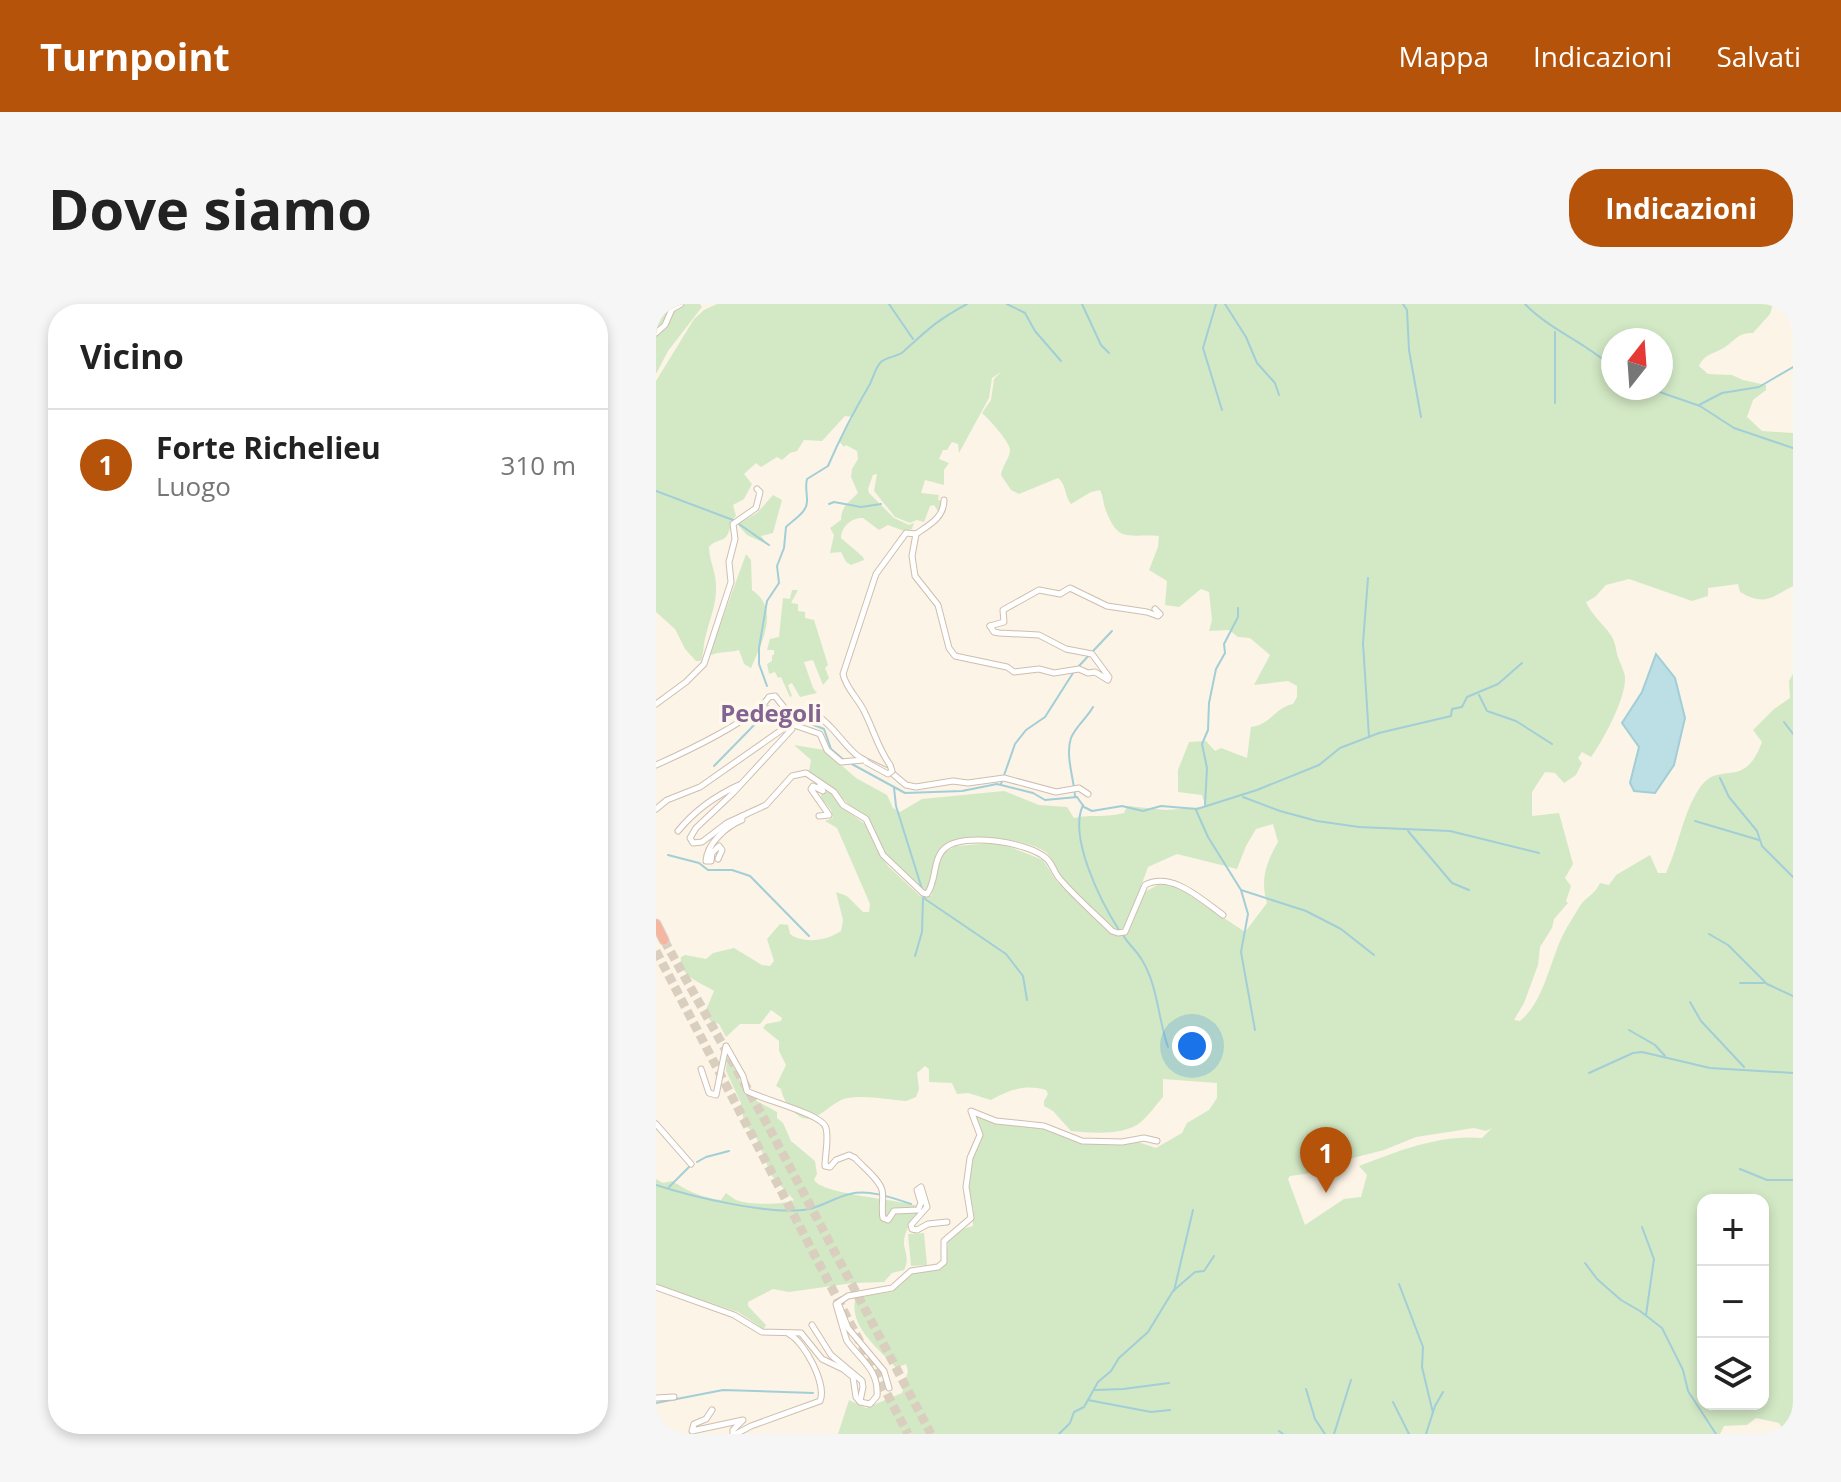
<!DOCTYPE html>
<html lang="it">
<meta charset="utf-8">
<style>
:root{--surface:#fff;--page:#f6f6f6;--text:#222;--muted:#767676;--line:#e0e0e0;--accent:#b45309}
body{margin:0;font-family:"Open Sans",sans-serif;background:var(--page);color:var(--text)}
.controls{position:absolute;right:24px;bottom:24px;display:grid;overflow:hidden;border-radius:16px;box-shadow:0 4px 12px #0003}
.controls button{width:72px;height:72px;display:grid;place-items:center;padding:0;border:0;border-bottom:2px solid var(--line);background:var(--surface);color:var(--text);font:40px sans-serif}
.compass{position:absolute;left:945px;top:24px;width:72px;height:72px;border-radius:50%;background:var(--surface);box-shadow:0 4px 12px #0003;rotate:17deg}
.you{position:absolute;left:536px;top:742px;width:28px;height:28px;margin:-20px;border:6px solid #fff;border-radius:50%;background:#1a73e8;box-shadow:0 0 0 12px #1a73e833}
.badge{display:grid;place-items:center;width:52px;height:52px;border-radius:50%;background:var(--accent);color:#fff;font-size:26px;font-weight:700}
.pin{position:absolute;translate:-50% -66px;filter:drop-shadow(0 2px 4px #0008)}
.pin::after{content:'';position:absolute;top:42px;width:28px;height:24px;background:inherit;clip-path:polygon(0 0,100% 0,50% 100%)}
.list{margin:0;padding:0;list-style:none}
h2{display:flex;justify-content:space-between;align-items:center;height:104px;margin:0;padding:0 32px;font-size:34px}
h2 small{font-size:26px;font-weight:400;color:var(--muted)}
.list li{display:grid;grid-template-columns:52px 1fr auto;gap:24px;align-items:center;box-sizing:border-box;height:112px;padding:0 32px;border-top:2px solid var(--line)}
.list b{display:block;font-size:30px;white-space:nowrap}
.list p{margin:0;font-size:26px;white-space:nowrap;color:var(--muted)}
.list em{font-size:26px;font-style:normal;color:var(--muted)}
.icon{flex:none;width:44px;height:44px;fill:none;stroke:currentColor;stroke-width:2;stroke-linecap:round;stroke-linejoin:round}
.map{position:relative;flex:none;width:1137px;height:1130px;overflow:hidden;border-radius:32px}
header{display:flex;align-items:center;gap:48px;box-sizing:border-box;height:112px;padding:0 40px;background:var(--accent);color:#fff}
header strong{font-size:38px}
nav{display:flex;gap:44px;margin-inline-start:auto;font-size:28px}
.intro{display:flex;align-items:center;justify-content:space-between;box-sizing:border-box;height:192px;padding:0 48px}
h1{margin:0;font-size:56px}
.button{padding:20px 36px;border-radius:32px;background:var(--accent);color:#fff;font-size:28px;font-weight:700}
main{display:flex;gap:48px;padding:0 48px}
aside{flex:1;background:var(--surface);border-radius:32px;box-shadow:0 4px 12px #0003}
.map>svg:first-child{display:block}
</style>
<header>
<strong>Turnpoint</strong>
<nav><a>Mappa</a><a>Indicazioni</a><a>Salvati</a></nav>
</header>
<div class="intro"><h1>Dove siamo</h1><a class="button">Indicazioni</a></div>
<main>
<aside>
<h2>Vicino<small></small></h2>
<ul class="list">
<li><span class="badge">1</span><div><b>Forte Richelieu</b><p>Luogo</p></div><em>310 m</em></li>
</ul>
</aside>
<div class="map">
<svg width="1137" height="1130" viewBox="0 0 1137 1130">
<rect width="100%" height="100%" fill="#fcf4e6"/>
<g fill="#d3e9c5" fill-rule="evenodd">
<path d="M0,0H44L46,3L12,47L0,70Z"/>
<path d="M61,0H1117L1114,10L1097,29C1081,29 1080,36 1069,43C1059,50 1049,49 1043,62L1052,70L1076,71L1087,76L1110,81V86L1097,96L1091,113L1106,127L1137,129V282C1114,294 1109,302 1084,288L1082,280L1052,284V292L1036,297L973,275L950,281L939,293L930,298C936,312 948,320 956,333C959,338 960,345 961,350C963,358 969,367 969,374C970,394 947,437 935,453L926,448L922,454L926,459L920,471L908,479L899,469L889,468L876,488V512L903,509L917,560L909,574L915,582L910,597L912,599L898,615L896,624L884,643L882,661L868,699L858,716L864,717C887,698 893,662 905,635C910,624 918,612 924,602C930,592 938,592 944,579L953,581L960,571L994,551L1002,569H1010C1023,542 1027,507 1045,482C1065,456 1088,487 1106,438L1097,426L1118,405L1134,394L1133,377L1137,370V1130H1130L1123,1119L1100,1114L1091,1121L1068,1122L1064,1130H182L193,1096L210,1104L246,1089L252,1067L250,1060L240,1064C222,1044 191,1021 200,993L236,988L259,968L287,963L290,959L292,936L302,926L317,922L316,907L318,906C305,882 316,853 324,828L314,811L386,822L427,840L482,838L500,844L526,829L531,819L553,806L561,794V779L507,775V793C500,801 493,811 485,818C468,832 436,829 415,827L397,807L388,802V797L392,790L390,786C368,780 353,786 335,796L312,789L301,790L296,779L273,778V765L269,762L261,769L263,785L260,793L250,797C232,796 211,791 192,794C172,797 157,829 137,807C131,800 127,795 125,785L120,782L130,761L123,747V737L107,724L110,720L125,717L126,714L115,706L104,720H84L70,733L63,720L54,717L50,706L58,687C44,678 23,673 25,653L29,651L50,655L57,649L78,644L106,661L114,662L118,657L111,635L124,620L132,621L134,630C147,640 171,637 185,627L187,616L180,588L191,592L207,608H213L214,600L181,524L169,517L177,514L175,506L165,494V491L173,487L188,505L209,520L221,546L232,562L264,592H275L285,554L289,548L300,542L336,539L349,541L387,556L401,578L462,632L469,630L487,589L507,578L526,586L589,628L611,599C604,576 610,559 622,538L617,520L600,525L590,542L581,565L521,550L492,563L471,621L466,627H460C442,610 423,593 407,575C400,568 398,556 391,549C373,534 301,526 285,543C276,552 276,572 274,584L267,587L230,551L211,512L193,501L178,485L153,467L155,456L138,441L168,446L200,474L231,491L237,504L244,508L266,495L348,487L383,501L411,503L418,514C435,510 449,514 468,509L471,502L510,506L546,503L549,501L546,491L522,488V466L533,438L550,437L559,447L565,444L591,454L595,423C616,420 618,404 637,400L641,393V382L632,377L598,381L614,351L594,334L582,333L573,326L553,327L556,316L553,288L545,285L523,303L509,301L511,277L493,266L502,243L503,232C473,229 462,241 449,204C447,197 447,192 444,186L435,188L415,200C408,192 411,181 402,174L363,190L355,186L345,171C346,162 354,154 354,146C354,138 332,114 326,109L335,96L338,75L345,68L336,74L333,94L303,149L302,140L296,138L291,146H287L283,155L293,159L288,166V181L269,176L265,189L283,191L282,196L286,197L284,210L278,201L274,202L268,218L261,216L254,219L239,213L218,187L221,170L217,171L212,185L213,189L238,214L253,221L258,219L256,225L248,227L232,221L223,226L207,214C196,213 185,223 185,234L207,253L208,256L195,261L190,258L185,248L174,249L178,231L174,224L185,216C185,201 195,197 202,189L195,173L196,165L202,155L201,147L190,141L188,143L183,137L197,113L189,112L166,137L148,136L141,147L134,149L126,156L121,153L105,163L100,159L88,170L96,180L88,195L77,201L80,212C73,218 75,229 69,234C63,238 59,236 53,243C53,256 60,268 60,281C61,299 54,314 50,331C47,340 48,349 45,357H40L29,345L19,325L0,308V77L38,15L48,6ZM957,36H1005V84H957ZM818,824L830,827L836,824L826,834C784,830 742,847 703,862L711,871L705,893L688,895L649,921L632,875L634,872L669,867L689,856L728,846L760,833ZM1047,896H1107V1100H1047Z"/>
<path d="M117,191L126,196L117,229L105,232L112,241L91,231L81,220L101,209Z"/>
<path d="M90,250L95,256L96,286C125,305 105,340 95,364L88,360L83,346C73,349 65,347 55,351L54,349Z"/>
<path d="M136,286H142L135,299L142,300V307L149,308V314L158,316L172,361L169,364L173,374L167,381L157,356L148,358L157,384L161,389L144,393L136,379L132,381L136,392L134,393L125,373L122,374L119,368L113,370L111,360L116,357V351H118V346H111L114,335L123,333L127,294L134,295Z"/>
<path d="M71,748L89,787L99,796L121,808V814L127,819L135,837L159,857L161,870L158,876C168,891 243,895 265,903L266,906C257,916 247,926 248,941C250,951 253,956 248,966L236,969L228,978L197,979L133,988L117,985L92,998V1002L110,1021L108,1025L82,1008L0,981V875L7,879L16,877C32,887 46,894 65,896L70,889C73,891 76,894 80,896C91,901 129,901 138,896L115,871L99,830L88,820L85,799L70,767Z"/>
<path d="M268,929L271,961L255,962L252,930Z"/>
</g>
<path fill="#bbdfe5" stroke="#a2ced7" stroke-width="2" d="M1000,350L1019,374L1029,414L1018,461L999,489L978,487L974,479L983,443L966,419L986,388Z"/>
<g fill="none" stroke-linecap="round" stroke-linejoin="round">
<g stroke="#a2ced7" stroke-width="2">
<path d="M233,0L257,35"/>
<path d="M351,0L369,9L379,27L405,57"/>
<path d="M426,0L445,41L453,49"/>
<path d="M560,0L547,44L566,106"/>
<path d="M569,0L590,33L601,59L619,79L623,91"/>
<path d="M747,0L751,6L753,46L765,113"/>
<path d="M869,0C895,27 931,39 957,64"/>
<path d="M899,28V99"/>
<path d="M992,84L1044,102L1078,124L1137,144"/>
<path d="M1043,101L1066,89L1103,83L1137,63"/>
<path d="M0,187L77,216"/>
<path d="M173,200L178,198L205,203L225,200"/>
<path d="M83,220L113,241"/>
<path d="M712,274L707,339L713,433"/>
<path d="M421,364L456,327"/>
<path d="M111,382L103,360V344L111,297L123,279L121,262L128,244L130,223C138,215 152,208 151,196C151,188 149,183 151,175L172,162C184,134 198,107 214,80C217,74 220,62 225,58C230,53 241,53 247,48C271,26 281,16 311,0"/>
<path d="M823,391L831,407L860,417L896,440"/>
<path d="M106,414L128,415"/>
<path d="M150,418L168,425L175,445L188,456"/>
<path d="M1128,418L1137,430"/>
<path d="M194,459L249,489L306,487L341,480L377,489L389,496L421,493L428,503L436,507L466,502L487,507L505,502L541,505L601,486L663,461L684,444L723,429L795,412L796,405L806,403L811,393L842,380L866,359"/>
<path d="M58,462L105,414L112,402"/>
<path d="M1064,474L1073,493L1101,527L1106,542L1137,573"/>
<path d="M345,480L359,440L370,426L389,413L417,369"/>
<path d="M238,484L240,502L266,585"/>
<path d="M419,492C418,475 409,451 415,434C419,423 431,414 437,403"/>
<path d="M587,493L624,507L661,517L703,523L794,527L883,549"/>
<path d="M427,501C412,533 445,598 463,626"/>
<path d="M549,501L551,464L546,440L552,426L553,399L560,365L569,349L568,340L582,313V304"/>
<path d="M540,506L552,533L585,586L592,610L585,648L599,726"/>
<path d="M1039,517L1103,536"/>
<path d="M752,527L796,579L813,586"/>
<path d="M12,551L43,559L52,566H76L94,572L153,632"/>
<path d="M585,586L650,607L685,625L718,651"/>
<path d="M268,591L269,595L350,650L367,672L371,696"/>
<path d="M1053,630L1072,641L1111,680L1137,692"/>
<path d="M467,631C472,640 481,647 486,656C502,682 502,715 512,743"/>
<path d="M259,652L266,628L267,594"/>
<path d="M1084,679H1108"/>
<path d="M1034,698L1045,717L1088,763"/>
<path d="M973,726L999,741L1009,752"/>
<path d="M933,769L977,749L986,748L1054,764L1137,769"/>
<path d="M41,858L50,853L73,847"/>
<path d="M1084,865L1111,876H1137"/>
<path d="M0,881C36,893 117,912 153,905C167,902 180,893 194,890C213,885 237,894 255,900"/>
<path d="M13,883L34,862"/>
<path d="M986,923L998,955L990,1011"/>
<path d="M929,959L941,975L965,996L984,1007L1006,1024L1027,1066L1032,1087L1060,1130"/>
<path d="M743,980L767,1043L766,1063L777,1109"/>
<path d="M518,987L537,906"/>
<path d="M650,1085L659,1115L669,1130"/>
<path d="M439,1086L467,1085L513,1079"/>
<path d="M432,1096L495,1108L514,1106"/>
<path d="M737,1098L753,1130"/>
<path d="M0,1099L67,1086L157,1089"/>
<path d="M623,1127L627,1130"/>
<path d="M403,1130L414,1119L418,1108L428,1103L442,1078L455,1067L463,1054L492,1028L517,987L539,968L548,967L558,952"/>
<path d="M678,1130L695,1076"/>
<path d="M770,1130L779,1102L787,1088"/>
</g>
<g stroke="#dacebf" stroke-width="9" stroke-dasharray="9 4.5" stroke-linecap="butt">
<path d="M8,636L110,818L275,1130"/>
<path d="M0,647L252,1130"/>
</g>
<defs>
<g id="minor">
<path d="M0,29L9,21L16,5L25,0"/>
<path d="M260,230C273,221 288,214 288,196"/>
<path d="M334,322L348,318L347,306L383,286L404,290L414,284L451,302L491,308L502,312L504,310L499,305"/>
<path d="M0,400L30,378L48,360L75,278L73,258L79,235L77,220L100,204L104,188L101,185"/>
<path d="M135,413C165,392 185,444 205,454C213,459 224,463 233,468"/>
<path d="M138,421L164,430L171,446L185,458L207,456"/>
<path d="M0,461C27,449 98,416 113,393L119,392L134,411L136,425L77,489L40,524L34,534L37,539L46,538L71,519L110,501L136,472L150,469L178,488L187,501L210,515L227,551L267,589L271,590C281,577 276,555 289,544C308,528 371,538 390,554C396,559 398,568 403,574C419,593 439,610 456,627L462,629L469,628L489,581C516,567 546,596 567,611"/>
<path d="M234,461C222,444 218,427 209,409C203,395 190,385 187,370L220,270L250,229L260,230L256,252L259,272L282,301L293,344L299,352L351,363L358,368L383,365L398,369L423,365L432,369L439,368L452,376L453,373L436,350L410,345L383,331L343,329L338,328L334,322"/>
<path d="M237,470L250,481L260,483L297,477L312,479L348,474L400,488L423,484L432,490"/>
<path d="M0,505L11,496L44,483L134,420"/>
<path d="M163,512L173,511L155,485L157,482L167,487L164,481"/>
<path d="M22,527C39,506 59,492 83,481"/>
<path d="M62,555L66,546L63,542L56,549L55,557H50C51,539 71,522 86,516V512"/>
<path d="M45,765L53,789L60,791L70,742L87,772L91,787C107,796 167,810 170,824C173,835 169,850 169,862L174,863L180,856L193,851L199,854C207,863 223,875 226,886C228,892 225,905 227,914L232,916L238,907L262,906L265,899L261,886L265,883L271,903L255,921L256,925L261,926L272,920L291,918"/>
<path d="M0,820L35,860"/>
<path d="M0,983L78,1011L106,1028L145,1029L166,1055L187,1065L197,1073L200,1093L204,1098L214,1100L221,1092C223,1066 205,1056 191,1037C190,1035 181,1004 180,1000L192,992L236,984L255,967L282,963L288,958V937L315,914L310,883L314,854L324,831L315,807L340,817L388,822L426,837L466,838L488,834L501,837"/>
<path d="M182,999L192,1024L228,1067L233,1084"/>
<path d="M156,1021L175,1051L206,1077L207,1083L204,1097"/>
<path d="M0,1094L18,1093"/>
<path d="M56,1106L50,1115L38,1120L36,1127L87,1116L77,1126V1130"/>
<path d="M80,1130L95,1122L164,1097C171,1081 149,1038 133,1030"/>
</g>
<path id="highway" d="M0,620L8,636"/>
</defs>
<use href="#minor" stroke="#cfbeaf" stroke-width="7"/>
<use href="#highway" stroke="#dbd4d0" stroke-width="11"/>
<use href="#minor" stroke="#fff" stroke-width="5"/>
<use href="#highway" stroke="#f4b69f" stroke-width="9"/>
<defs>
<path id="minor-bridge" d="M210,458L232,470L236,467L234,461"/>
</defs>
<use href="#minor-bridge" stroke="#cfbeaf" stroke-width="7" stroke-linecap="butt"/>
<use href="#minor-bridge" stroke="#fff" stroke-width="5"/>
</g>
<g text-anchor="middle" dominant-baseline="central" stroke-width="7" stroke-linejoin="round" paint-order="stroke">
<g font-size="24" font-weight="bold" fill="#826391" stroke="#fff8ed">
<text x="115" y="408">Pedegoli</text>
</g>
</g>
</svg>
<div class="controls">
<button>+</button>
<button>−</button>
<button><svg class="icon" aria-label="layers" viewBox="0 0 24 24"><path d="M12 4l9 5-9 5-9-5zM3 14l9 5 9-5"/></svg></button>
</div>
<svg class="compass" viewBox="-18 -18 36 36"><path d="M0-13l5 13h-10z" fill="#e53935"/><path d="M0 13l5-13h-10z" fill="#767676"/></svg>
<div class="you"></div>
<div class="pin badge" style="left:670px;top:889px">1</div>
</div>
</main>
